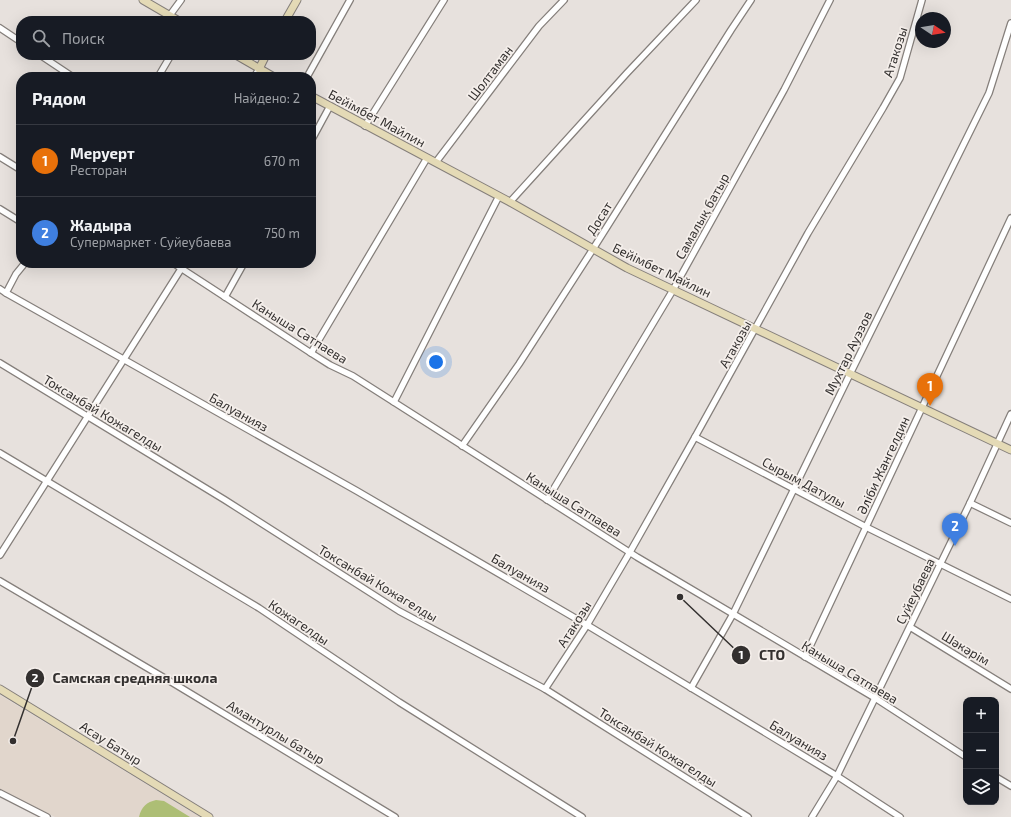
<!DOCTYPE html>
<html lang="ru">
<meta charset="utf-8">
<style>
:root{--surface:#171b24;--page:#242831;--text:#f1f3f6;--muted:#9ea1a6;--line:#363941;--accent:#6370e9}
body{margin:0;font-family:"Exo 2",sans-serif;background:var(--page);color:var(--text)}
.controls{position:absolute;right:12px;bottom:12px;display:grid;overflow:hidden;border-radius:8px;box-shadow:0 4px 16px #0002}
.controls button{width:36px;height:36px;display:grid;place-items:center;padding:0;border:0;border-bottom:1px solid var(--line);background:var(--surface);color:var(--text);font:20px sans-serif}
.compass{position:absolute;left:915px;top:12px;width:36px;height:36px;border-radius:50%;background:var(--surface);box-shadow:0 4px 16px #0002;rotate:102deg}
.you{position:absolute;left:436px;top:362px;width:14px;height:14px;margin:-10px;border:3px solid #fff;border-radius:50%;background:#1a73e8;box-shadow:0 0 0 6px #1a73e833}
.badge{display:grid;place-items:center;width:26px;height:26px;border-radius:50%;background:var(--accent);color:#fff;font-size:13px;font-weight:700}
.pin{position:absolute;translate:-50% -33px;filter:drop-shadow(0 1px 2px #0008)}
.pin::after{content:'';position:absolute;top:21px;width:14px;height:12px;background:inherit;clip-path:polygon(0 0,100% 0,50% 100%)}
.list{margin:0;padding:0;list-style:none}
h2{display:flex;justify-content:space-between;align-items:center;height:52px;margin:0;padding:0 16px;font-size:17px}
h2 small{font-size:13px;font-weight:400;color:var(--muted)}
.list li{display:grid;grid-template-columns:26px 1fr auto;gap:12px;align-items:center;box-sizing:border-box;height:72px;padding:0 16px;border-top:1px solid var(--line)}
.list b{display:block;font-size:15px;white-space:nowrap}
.list p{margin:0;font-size:13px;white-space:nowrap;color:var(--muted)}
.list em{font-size:13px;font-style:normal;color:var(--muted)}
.icon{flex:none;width:22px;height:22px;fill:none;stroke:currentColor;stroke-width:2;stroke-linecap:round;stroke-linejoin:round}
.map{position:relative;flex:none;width:1011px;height:817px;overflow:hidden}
.search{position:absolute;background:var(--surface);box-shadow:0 4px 16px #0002;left:16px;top:16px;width:300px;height:44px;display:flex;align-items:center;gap:10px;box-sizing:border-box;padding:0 14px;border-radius:16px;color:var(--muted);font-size:15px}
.panel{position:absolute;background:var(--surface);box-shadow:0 4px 16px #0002;left:16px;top:72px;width:300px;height:196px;border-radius:16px}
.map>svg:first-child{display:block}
</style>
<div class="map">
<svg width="1011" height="817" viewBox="0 0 1011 817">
<rect width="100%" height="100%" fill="#e7e1dd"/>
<path fill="#e1d6cc" d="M0,695L200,817H55L0,789Z"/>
<path fill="#adbe75" d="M156,800L164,801L190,817H139C141,807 147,802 156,800Z"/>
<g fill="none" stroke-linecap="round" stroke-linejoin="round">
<defs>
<g id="street">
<path d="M170,15L181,0"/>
<path d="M0,28L21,42"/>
<path d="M40,55L73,77"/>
<path d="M158,77L171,55"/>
<path d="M254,77L259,69"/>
<path d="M307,77L350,0"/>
<path d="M365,126L444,0"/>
<path d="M311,141L330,106"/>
<path d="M0,157L21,170"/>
<path d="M436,162L539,26L564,0"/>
<path d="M510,202L627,73L696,0"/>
<path d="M0,209L21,222"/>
<path d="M25,263L16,274L6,293L357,491L587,625L837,776L900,817"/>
<path d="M173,263L311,353L330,365L353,376L637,557L875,698L966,757"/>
<path d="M0,289L6,293"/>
<path d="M225,297L244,263"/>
<path d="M311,353L427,158"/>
<path d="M0,363L225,500L399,611L545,689L748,817"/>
<path d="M394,402L499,196"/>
<path d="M695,437L866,527L1011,599"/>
<path d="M462,446L519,364L593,249L731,30L751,0"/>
<path d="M0,453L259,608L399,702L582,817"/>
<path d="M547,500L673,290L784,90L830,0"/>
<path d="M970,503L1011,523"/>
<path d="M0,555L181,269"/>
<path d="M0,581L173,683L395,817"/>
<path d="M910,627L1011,689"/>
<path d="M805,657L1011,218"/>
<path d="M691,688L733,614L850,374L989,93L1011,23"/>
<path d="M545,689L587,625L630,552L695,437L808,233L883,108L900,78L922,0"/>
<path d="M996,777L1011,786"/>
<path d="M0,793L47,817"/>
<path d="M812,817L837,776L970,503L1011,414"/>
</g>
<g id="secondary">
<path d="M143,0L179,21"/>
<path d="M285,21L297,0"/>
<path d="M236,55L274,77"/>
<path d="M259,69L266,55"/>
<path d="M311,96L510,202L627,268L1011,450"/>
<path d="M0,689L209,817"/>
</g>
</defs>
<use href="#street" stroke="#857f7b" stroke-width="8"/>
<use href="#secondary" stroke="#857f7b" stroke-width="9"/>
<use href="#street" stroke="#fff" stroke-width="5.5"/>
<use href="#secondary" stroke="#e4dab6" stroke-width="7"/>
</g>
<g text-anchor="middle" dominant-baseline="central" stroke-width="3.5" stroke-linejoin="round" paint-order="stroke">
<g font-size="13" fill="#33302f" stroke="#f4eeea">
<text transform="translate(895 52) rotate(-72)">Атакозы</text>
<text transform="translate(490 73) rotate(-53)">Шолтаман</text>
<text transform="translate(377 118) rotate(28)">Бейімбет Майлин</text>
<text transform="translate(702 216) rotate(-61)">Самалық батыр</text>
<text transform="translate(599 218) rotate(-58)">Досат</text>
<text transform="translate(662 270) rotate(26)">Бейімбет Майлин</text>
<text transform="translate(300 331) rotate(32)">Каныша Сатпаева</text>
<text transform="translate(735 344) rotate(-61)">Атакозы</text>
<text transform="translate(848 353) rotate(-64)">Мухтар Ауэзов</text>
<text transform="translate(239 412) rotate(29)">Балуанияз</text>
<text transform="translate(103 413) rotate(31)">Токсанбай Кожагелды</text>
<text transform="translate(883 465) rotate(-65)">Әліби Жангелдин</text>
<text transform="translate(804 482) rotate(28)">Сырым Датулы</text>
<text transform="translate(574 504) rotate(32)">Каныша Сатпаева</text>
<text transform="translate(521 573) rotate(30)">Балуанияз</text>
<text transform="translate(378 583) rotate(31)">Токсанбай Кожагелды</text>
<text transform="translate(915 591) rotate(-64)">Суйеубаева</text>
<text transform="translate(299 622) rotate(34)">Кожагелды</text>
<text transform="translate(574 624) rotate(-58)">Атакозы</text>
<text transform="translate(966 648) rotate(31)">Шәкәрім</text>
<text transform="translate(850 672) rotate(31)">Каныша Сатпаева</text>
<text transform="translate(276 732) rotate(31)">Амантурлы батыр</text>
<text transform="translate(799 740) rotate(31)">Балуанияз</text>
<text transform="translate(111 743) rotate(32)">Асау Батыр</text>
<text transform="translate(658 747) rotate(32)">Токсанбай Кожагелды</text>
</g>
</g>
<path fill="none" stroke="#33302f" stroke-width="1.5" d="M680 597L741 655M13 741L35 678"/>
<g fill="#33302f" stroke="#f4eeea" stroke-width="1.5">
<circle cx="680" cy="597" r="4"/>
<circle cx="13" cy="741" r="4"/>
<circle cx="741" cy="655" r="10"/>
<circle cx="35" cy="678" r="10"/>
</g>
<g font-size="12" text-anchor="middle" font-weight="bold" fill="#fff">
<text x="741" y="659">1</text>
<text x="35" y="682">2</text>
</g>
<g font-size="14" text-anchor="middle" font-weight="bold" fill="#33302f" stroke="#f4eeea" stroke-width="3.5" stroke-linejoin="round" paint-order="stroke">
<text x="772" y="660">CTO</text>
<text x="135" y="683">Самская средняя школа</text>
</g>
</svg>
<div class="controls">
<button>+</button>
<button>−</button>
<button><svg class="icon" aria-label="layers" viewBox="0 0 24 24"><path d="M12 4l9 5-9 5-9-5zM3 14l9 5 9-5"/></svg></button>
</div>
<svg class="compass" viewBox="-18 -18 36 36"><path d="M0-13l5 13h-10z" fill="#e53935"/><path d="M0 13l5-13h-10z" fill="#9ea1a6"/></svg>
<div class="you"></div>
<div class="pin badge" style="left:930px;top:406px;background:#e8710a">1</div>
<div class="pin badge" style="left:955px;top:546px;background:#3f7fe0">2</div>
<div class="search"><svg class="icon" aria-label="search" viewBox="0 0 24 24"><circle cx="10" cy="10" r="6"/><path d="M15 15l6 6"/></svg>Поиск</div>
<section class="panel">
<h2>Рядом<small>Найдено: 2</small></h2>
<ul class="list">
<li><span class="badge" style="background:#e8710a">1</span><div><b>Меруерт</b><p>Ресторан</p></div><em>670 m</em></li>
<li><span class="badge" style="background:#3f7fe0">2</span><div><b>Жадыра</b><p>Супермаркет · Суйеубаева</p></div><em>750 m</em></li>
</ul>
</section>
</div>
